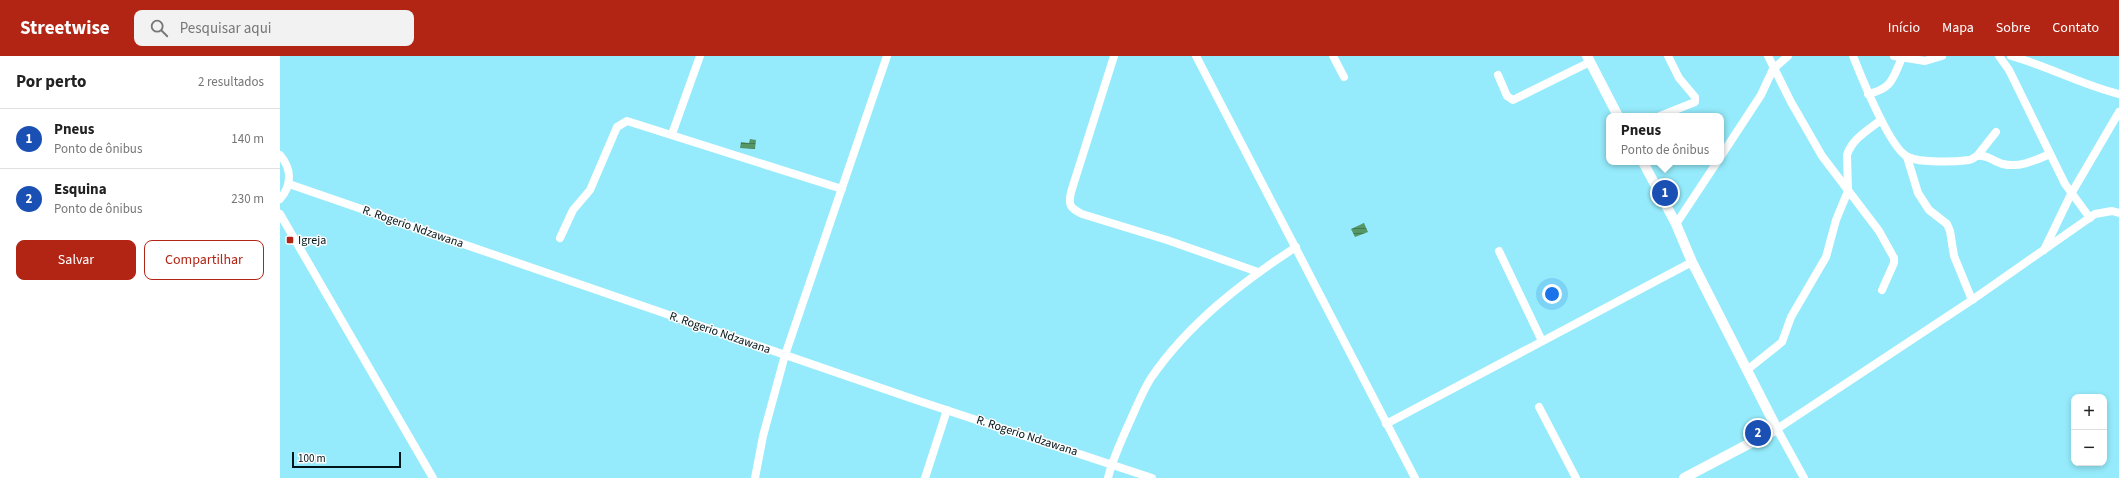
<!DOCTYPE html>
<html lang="pt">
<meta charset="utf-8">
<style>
:root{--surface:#fff;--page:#f2f2f2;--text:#222;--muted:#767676;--line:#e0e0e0;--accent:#b22414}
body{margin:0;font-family:"Source Sans 3",sans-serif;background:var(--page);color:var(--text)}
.controls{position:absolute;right:12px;bottom:12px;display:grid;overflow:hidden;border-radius:8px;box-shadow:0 2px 6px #0003}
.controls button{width:36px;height:36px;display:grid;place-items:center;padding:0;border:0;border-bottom:1px solid var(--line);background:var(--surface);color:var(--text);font:20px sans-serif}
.scale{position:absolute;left:12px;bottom:10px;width:109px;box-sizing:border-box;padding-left:4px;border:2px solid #00161a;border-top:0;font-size:11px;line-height:14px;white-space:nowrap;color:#00161a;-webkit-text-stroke:3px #fcfcfc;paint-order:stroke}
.you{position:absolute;left:1272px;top:238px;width:14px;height:14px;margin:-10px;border:3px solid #fff;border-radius:50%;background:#1a73e8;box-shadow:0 0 0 6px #1a73e833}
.badge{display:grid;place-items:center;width:26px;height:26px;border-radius:50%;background:var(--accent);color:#fff;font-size:13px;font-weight:700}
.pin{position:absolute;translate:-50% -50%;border:2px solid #fff;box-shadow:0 1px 4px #0006}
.popup{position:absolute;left:1326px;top:57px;width:118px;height:52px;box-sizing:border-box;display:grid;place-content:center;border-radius:8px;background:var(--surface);filter:drop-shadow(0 1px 3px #0005);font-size:13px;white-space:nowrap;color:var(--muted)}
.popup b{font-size:15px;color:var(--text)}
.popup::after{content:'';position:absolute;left:50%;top:100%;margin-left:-8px;border:8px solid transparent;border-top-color:var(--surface)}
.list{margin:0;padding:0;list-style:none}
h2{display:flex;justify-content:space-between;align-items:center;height:52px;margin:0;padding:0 16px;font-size:17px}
h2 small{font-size:13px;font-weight:400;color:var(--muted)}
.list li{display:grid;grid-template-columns:26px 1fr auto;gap:12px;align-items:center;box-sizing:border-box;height:60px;padding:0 16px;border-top:1px solid var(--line)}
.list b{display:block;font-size:15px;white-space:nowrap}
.list p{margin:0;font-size:13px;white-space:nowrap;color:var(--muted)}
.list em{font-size:13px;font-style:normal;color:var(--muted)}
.actions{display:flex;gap:8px;padding:12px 16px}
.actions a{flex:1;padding:9px 0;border:1px solid var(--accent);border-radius:8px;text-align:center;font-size:14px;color:var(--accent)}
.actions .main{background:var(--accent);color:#fff}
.icon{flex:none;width:22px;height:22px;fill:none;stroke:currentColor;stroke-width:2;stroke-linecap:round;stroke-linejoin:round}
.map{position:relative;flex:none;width:1839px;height:422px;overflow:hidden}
header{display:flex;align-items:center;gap:24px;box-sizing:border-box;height:56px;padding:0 20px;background:var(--accent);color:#fff}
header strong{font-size:19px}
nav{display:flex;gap:22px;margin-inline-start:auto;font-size:14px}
.search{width:280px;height:36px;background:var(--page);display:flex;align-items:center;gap:10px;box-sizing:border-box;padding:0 14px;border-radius:8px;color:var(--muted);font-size:15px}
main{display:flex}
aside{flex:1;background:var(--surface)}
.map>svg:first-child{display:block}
</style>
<header>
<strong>Streetwise</strong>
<div class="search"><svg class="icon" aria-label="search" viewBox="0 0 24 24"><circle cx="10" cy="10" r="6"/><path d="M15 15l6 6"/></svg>Pesquisar aqui</div>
<nav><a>Início</a><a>Mapa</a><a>Sobre</a><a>Contato</a></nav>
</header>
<main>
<aside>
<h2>Por perto<small>2 resultados</small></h2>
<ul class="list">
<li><span class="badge" style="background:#1a4fb4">1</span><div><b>Pneus</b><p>Ponto de ônibus</p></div><em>140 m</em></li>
<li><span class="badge" style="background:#1a4fb4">2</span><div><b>Esquina</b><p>Ponto de ônibus</p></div><em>230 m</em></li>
</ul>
<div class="actions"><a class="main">Salvar</a><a>Compartilhar</a></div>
</aside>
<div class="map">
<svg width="1839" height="422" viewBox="0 0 1839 422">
<defs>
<pattern id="water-rules" width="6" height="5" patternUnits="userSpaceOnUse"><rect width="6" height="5" fill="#549765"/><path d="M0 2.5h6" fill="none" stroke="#437a52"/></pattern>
</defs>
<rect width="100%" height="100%" fill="#95ebfb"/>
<g fill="url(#water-rules)">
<path d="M470,83L476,84L475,93L460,92L461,86L469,87Z"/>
<path d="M1084,167L1088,176L1075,181L1071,173Z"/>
</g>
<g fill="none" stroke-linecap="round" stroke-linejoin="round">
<g stroke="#fff" stroke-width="8">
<path d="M834,0L791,136C788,149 790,152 802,158L887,184L978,216"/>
<path d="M916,0L1135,422"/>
<path d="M1053,0L1064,21"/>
<path d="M1488,0L1511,46L1542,100L1599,175L1614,202V207L1602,234"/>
<path d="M1573,0C1581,20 1610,93 1628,101C1641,107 1674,106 1689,104C1692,104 1694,101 1697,100C1706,98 1715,106 1723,108C1740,112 1756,104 1770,98"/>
<path d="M1614,0L1645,5L1662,0"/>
<path d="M1719,0L1729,14L1785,128L1810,162"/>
<path d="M1731,0C1768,10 1802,29 1839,38"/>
<path d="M1218,19L1227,40L1233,44L1310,6"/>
<path d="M1588,38C1613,32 1612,23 1622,2"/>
<path d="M1380,60L1415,46V41L1399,22L1388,0"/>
<path d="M392,78L420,0"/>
<path d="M0,99C12,113 12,129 0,143"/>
<path d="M1441,100L1481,39L1493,13L1508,0"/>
<path d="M1697,100L1716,76"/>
<path d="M1627,101L1638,137L1649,154L1667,168L1670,175L1674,200L1692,244"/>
<path d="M9,128L639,345L872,422"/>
<path d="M0,158L153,422"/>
<path d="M1396,168L1437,106"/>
<path d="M280,182L293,154L310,134L337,71L347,65L562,133"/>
<path d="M1764,194L1791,138L1839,56"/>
<path d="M1219,195L1262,285"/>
<path d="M1467,314L1502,286L1511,261L1546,201L1556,164L1568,135L1567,99C1572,83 1588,74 1601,64"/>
<path d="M1259,351L1296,422"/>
<path d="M1106,368L1412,206"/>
<path d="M475,422L483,380L505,299L607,0"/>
<path d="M645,422L667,354"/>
<path d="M828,422C832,405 839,390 846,374C854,357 861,338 871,322C908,268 962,226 1016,191"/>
<path d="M1524,422L1497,373L1692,244L1815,158L1832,155L1839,157"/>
</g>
<g stroke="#fff" stroke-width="10">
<path d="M1307,0L1338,60"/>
<path d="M1363,106L1396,168L1412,206L1497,373L1404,422"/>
</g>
</g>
<rect fill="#b22414" stroke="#fcfcfc" stroke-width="1.5" x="6" y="180" width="8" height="8" rx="2"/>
<g text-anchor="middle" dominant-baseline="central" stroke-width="3" stroke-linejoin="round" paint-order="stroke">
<g font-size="12" fill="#00161a" stroke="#fcfcfc">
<text transform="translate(133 171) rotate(19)">R. Rogerio Ndzawana</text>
<text transform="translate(440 277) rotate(19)">R. Rogerio Ndzawana</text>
<text transform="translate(747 380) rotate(18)">R. Rogerio Ndzawana</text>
</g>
<g font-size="12" fill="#00161a" stroke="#fcfcfc" text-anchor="start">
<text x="18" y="184">Igreja</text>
</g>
</g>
</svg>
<div class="controls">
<button>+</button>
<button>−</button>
</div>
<div class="scale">100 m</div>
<div class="you"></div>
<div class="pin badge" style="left:1385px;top:137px;background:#1a4fb4">1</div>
<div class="popup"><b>Pneus</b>Ponto de ônibus</div>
<div class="pin badge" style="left:1478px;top:377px;background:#1a4fb4">2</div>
</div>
</main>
